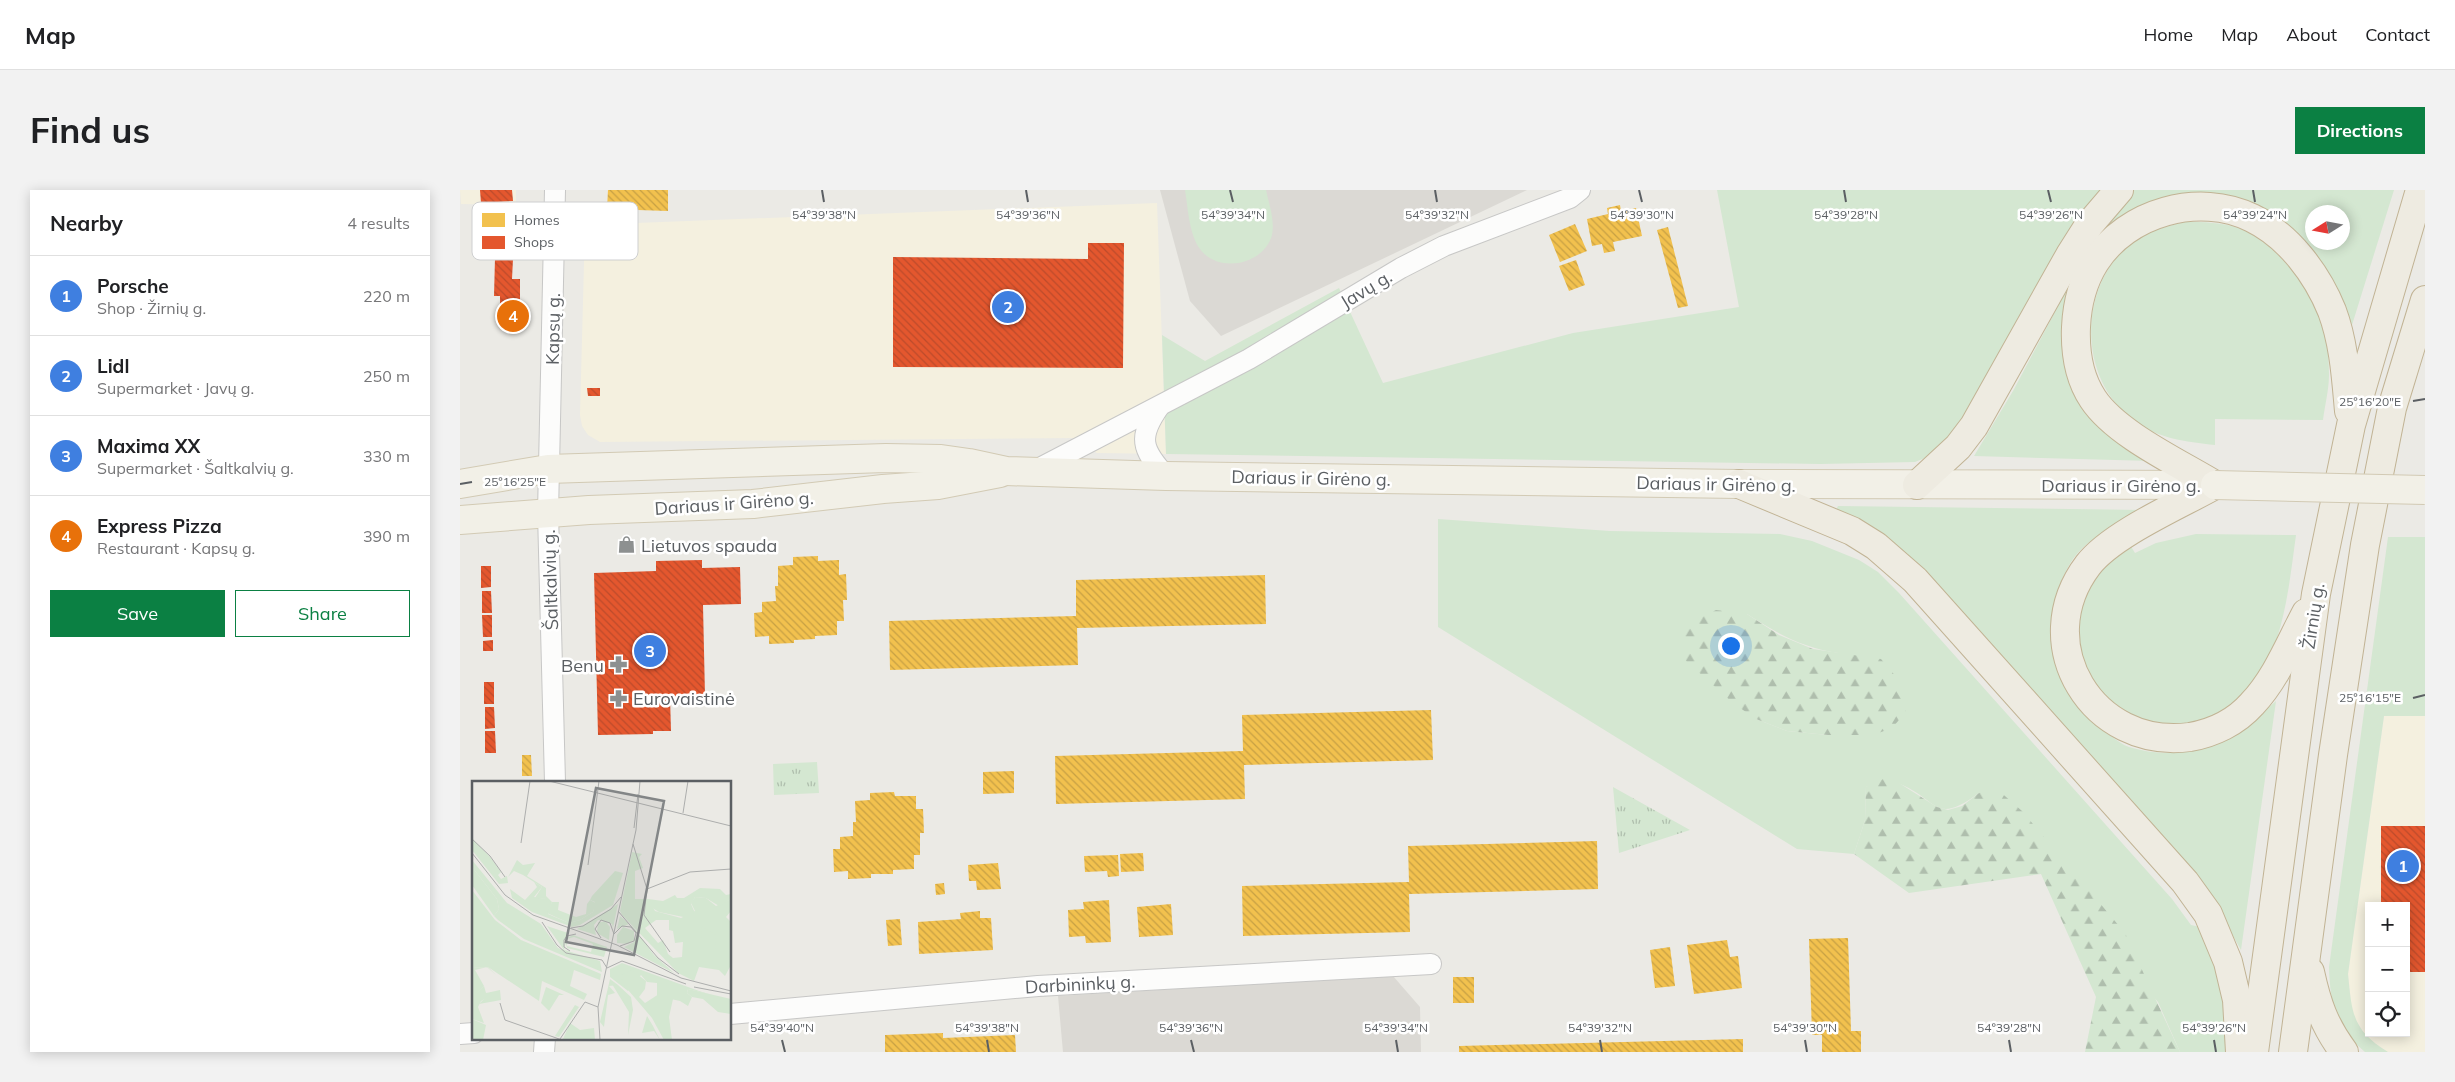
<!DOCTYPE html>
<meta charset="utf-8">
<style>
:root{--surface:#fff;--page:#f2f2f2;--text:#202124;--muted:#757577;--line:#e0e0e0;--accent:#0b8043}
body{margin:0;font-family:Mulish,sans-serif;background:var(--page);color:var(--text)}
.controls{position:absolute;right:15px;bottom:15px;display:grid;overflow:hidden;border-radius:0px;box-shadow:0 2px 12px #0003}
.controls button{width:45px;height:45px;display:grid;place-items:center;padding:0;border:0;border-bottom:1px solid var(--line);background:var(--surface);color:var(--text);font:25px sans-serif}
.compass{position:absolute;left:1845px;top:15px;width:45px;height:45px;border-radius:50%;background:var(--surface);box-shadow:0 2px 12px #0003;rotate:259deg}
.you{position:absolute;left:1270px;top:455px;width:18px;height:18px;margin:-12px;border:4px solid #fff;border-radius:50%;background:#1a73e8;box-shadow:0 0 0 8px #1a73e833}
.badge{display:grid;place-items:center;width:32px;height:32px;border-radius:50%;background:var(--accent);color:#fff;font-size:16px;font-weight:700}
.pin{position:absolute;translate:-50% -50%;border:2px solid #fff;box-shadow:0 1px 5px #0006}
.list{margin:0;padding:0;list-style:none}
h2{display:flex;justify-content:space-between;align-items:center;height:65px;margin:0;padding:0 20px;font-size:21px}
h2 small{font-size:16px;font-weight:400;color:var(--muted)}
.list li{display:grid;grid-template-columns:32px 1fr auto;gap:15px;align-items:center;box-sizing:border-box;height:80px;padding:0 20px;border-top:1px solid var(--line)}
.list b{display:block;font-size:19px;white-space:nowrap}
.list p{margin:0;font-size:16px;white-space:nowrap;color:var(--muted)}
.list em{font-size:16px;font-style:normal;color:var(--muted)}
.actions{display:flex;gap:10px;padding:15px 20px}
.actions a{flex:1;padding:11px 0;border:1px solid var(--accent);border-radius:0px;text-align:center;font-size:18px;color:var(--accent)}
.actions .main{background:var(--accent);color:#fff}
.icon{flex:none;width:28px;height:28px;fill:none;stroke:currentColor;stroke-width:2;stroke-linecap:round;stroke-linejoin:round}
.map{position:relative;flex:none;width:1965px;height:862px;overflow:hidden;border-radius:0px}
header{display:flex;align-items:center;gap:30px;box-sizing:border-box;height:70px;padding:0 25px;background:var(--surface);border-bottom:1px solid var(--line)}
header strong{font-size:24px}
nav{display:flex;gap:28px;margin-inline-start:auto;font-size:18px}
.intro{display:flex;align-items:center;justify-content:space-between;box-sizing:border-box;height:120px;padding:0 30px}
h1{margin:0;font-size:35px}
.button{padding:12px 22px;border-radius:0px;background:var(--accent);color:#fff;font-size:18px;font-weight:700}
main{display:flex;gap:30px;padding:0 30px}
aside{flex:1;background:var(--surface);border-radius:0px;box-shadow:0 2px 12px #0003}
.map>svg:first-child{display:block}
</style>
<header>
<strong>Map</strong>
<nav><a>Home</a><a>Map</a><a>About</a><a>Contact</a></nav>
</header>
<div class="intro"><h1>Find us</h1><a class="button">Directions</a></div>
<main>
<aside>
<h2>Nearby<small>4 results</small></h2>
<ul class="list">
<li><span class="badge" style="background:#3f7fe0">1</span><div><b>Porsche</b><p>Shop · Žirnių g.</p></div><em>220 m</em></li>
<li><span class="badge" style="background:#3f7fe0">2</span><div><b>Lidl</b><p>Supermarket · Javų g.</p></div><em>250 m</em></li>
<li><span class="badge" style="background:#3f7fe0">3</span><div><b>Maxima XX</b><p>Supermarket · Šaltkalvių g.</p></div><em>330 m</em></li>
<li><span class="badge" style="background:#e8710a">4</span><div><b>Express Pizza</b><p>Restaurant · Kapsų g.</p></div><em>390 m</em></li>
</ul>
<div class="actions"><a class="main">Save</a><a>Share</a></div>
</aside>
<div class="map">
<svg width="1965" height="862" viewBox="0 0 1965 862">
<defs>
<pattern id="forest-firs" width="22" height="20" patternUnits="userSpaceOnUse" patternTransform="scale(1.25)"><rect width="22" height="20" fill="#d4e7d1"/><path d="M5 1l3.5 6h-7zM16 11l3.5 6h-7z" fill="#afbead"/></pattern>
<pattern id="park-tufts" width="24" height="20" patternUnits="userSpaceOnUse" patternTransform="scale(1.25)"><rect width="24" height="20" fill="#d4e7d1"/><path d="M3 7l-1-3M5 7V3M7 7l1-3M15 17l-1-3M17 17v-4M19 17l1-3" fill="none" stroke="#afbead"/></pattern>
<pattern id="homes-back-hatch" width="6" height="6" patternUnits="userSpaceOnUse" patternTransform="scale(1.25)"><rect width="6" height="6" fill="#f2c14e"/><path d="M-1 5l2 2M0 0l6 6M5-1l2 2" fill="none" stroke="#c7a044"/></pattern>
<pattern id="shops-back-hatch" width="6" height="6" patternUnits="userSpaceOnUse" patternTransform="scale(1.25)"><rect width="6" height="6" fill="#e4572e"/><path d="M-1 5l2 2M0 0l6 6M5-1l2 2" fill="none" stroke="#bc4b2b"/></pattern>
</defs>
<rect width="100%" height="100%" fill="#ebeae5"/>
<g fill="#f4f0df" fill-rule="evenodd">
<path d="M0,0H56V15L1,14Z"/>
<path d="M697,13L706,264L637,263L612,248L140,252L128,245L122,236L120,225L125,35Z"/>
<path d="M1924,526H1965V862H1927L1906,847L1892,824L1888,784ZM1909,716H1946V843H1909Z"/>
</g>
<g fill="#dbd9d4">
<path d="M700,0H1067L761,146L730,111Z"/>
<path d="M933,786L960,817L961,862H603L598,806Z"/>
</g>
<g fill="#d4e7d1" fill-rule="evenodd">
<path d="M725,0H806C809,14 815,31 812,45C804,75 758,84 740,59C729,44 728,18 725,0Z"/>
<path d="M1257,0H1642L1632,11L1611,40L1512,217L1477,263L1455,272L1360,274L706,264L702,145L745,171L879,98L923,193L1113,143L1279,117Z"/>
<path d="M1674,0H1934L1892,135L1866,81L1845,51L1812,26L1705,8L1606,112L1602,137L1606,172L1692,271L1514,266L1553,201L1630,56ZM1852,22H1882V52H1852Z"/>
<path d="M1724,32C1743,32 1763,32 1781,39C1811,51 1843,89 1856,117C1866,137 1869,163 1869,185C1869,199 1865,215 1863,230L1755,229V255C1726,252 1696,248 1673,230C1617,188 1618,96 1671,53C1686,41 1706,37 1724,32Z"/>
<path d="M1378,316L1684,320C1659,334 1627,347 1611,372C1577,428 1588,490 1636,533C1645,541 1658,553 1669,557C1698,566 1727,564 1755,555C1778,548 1798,526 1816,511L1781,760L1750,705L1459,375L1419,342L1376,320Z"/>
<path d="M978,329L1150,341L1320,344L1352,351L1399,370L1418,382L1439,403L1712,709L1731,735L1745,738L1753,755L1768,828L1765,862H1720L1698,812L1519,603C1474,636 1479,610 1440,594C1432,591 1415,596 1406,597L1405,630L1394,664L1337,659L978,437ZM1287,424C1318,444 1341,457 1378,463L1413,545H1368L1327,541L1296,529Z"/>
<path d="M1736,344L1836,345C1829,395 1825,446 1798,490C1794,496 1787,501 1782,506C1776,512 1769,520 1762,524C1741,535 1711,540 1688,535C1682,534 1674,527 1669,524C1624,497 1601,443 1630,394C1640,378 1656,367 1670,355L1675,363L1696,353Z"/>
<path d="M1928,347H1965V526H1924L1888,784C1892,823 1892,840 1928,862H1905C1876,837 1870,814 1869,777Z"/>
</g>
<g fill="url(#forest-firs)">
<path d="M1256,420L1287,424L1319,445L1353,459L1421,469L1438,489L1446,522L1432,538L1413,545H1368L1327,541L1296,529L1273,513L1226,471L1220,453L1229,433Z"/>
<path d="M1423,589L1439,593L1477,617L1488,620L1502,616L1519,603L1537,599L1562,621L1665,743L1720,862H1625L1636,807L1581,684L1449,703L1394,664L1405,630L1406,597Z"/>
</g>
<g fill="url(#park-tufts)">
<path d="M357,572L359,603L314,605L313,574Z"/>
<path d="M1153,597L1230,640L1159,663Z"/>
</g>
<g fill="url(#homes-back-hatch)">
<path d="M148,0H208V21L147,19Z"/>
<path d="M1160,15L1161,21L1176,18L1182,46L1153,52L1155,61L1144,63L1142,54L1132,56L1127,29L1148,24L1147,18Z"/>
<path d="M1115,34L1127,61L1100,72L1089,45Z"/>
<path d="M1208,37L1228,116L1218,118L1197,40Z"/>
<path d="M1116,70L1125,95L1109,101L1099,76Z"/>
<path d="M358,366V371L379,370V385L386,384L387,410H383L384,431H377V445L355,446V449L334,450V453L309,454V446L295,447L294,423L302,422V412L316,411L315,396H318V376L333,375V367Z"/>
<path d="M805,385L806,434L617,438L618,475L430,480L429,431L616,426V390Z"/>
<path d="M971,520L973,570L784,575L785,609L596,614L595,566L783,561L782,525Z"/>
<path d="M62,565H71L72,586H62Z"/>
<path d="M554,581V603L523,604V582Z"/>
<path d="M434,602L435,606H456V619H463L464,643H460V665H454V679L433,680V684H411V688L388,689V681L374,682L373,659H380V647L393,646V632H396L395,611L410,610V603Z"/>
<path d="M1137,651L1138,699L949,704L950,742L783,746L782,696L949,692L948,656Z"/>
<path d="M683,663L684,681L661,682L660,664Z"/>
<path d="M658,665L659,686L648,687L647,681L625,682L624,666Z"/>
<path d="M538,673L541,699L517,700L516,691H509L508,675Z"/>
<path d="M484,693L485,704L476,705L475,694Z"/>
<path d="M649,710L651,752L626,753L625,746L609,747L608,720L624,719L623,712Z"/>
<path d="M711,714L713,745L679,747L677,717Z"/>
<path d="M520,721V728H531L533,760L459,764L458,732L501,729L500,723Z"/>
<path d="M440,729L442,755L428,756L426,730Z"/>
<path d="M1388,748L1391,841H1401V862H1362V845H1352L1349,749Z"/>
<path d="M1267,750L1270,767L1278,766L1282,798L1234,804L1227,755Z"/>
<path d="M1210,757L1215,796L1195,798L1190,760Z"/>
<rect x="993" y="787" width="21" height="26"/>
<path d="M483,843V848L555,845L556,862H425V845Z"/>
<path d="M1283,849V862H999V856Z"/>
</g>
<g fill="url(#shops-back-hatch)">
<path d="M20,0H52L53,11L21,13Z"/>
<path d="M628,53H664L663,178L433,177V67L628,69Z"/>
<path d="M35,68L53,69L52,89H60V137H40V106H34Z"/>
<path d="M127,198H140V206H128Z"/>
<circle cx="167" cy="355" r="6"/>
<path d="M242,370V378L280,377L281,414L243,415L245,506L210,507L211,541H193V544L138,545L134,383L196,381V371Z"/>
<path d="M21,376H31V397L21,398Z"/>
<path d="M22,401H31L32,423H22Z"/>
<path d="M22,425H32V447H23Z"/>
<path d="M33,450V461H23V451Z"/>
<rect x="24" y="492" width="10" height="22"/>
<path d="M25,517H34L35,538L25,539Z"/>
<path d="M25,541H35L36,563H25Z"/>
<path d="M1921,636H1965V782H1946V716H1921Z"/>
</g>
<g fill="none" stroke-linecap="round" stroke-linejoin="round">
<defs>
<g id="street">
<path d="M699,217C678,247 681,259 706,286"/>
<path d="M572,282L789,169L941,78L984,56L1110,8L1120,0"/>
<path d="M95,592L88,323L95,0"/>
<path d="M270,824L578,796L971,774"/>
<path d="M0,844L14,843"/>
<path d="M84,862L85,848"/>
</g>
<g id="primary">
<path d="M0,294L88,279L426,268L481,269L509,273L546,281L706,286L1279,294L1755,295"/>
<path d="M0,330L129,320L293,314L423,299L478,295L540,283"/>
</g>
<g id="highway">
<path d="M1279,294L1392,341L1416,356L1455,390L1725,692L1748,724L1768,772L1777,810L1780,862"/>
<path d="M1457,295L1498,257L1514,236L1610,65L1629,35L1659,0"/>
<path d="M1755,295C1719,273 1656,244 1633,209C1619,188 1615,161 1616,137C1617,115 1623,91 1635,72C1667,22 1739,2 1792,28C1829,46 1857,84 1872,121C1884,153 1886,188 1889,221"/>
<path d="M1755,295C1719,315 1652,344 1628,375C1568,454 1633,560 1730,547C1753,543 1776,532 1792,514C1816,489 1830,453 1846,423"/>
<path d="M1850,782C1857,814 1864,835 1884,862"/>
<path d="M1794,862L1856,404L1891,235L1960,0"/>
<path d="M1833,862L1873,565L1905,355L1932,218L1965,110"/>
</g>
</defs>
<use href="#street" stroke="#c7c7c6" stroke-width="22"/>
<use href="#primary" stroke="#d2cab4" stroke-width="30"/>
<use href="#highway" stroke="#c1b394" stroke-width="30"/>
<use href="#street" stroke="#fcfcfb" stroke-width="20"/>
<use href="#primary" stroke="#f2f0e7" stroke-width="28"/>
<use href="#highway" stroke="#eeebe1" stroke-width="28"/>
<defs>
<path id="primary-bridge" d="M1755,295L1965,300"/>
</defs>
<use href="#primary-bridge" stroke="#d2cab4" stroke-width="30" stroke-linecap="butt"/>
<use href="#primary-bridge" stroke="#f2f0e7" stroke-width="28"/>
</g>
<path fill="none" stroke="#5b5f63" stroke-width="2" d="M362,0L364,12M566,0L568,12M770,0L773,12M975,0L977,12M1179,0L1182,12M1384,0L1386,12M1588,0L1591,12M1793,0L1795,12M1953,211L1965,209M0,294L12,292M1953,508L1965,505M322,850L325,862M527,850L529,862M731,850L734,862M936,850L938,862M1140,850L1142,862M1345,850L1347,862M1549,850L1551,862M1754,850L1756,862"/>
<defs>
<symbol id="shop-bare" viewBox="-9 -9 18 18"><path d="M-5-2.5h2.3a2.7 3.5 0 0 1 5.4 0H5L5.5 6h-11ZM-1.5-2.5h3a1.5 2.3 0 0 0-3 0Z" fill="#8d9090" stroke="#fff" stroke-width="2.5" paint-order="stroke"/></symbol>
<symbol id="pharmacy-bare" viewBox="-9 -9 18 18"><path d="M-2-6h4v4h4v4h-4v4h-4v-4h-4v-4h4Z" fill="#8d9090" stroke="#fff" stroke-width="2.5" paint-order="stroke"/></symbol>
</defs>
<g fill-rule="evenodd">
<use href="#shop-bare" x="154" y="342" width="25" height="25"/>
<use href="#pharmacy-bare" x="146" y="462" width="25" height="25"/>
<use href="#pharmacy-bare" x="146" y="496" width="25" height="25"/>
</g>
<g text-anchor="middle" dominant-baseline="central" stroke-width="5" stroke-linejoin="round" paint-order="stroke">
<g font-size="18" fill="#5b5f63" stroke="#fff">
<text transform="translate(906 99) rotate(-31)">Javų g.</text>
<text transform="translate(93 139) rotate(-89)">Kapsų g.</text>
<text transform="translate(851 288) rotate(1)">Dariaus ir Girėno g.</text>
<text transform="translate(1256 294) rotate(1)">Dariaus ir Girėno g.</text>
<text x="1661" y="295">Dariaus ir Girėno g.</text>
<text transform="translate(274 313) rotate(-4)">Dariaus ir Girėno g.</text>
<text transform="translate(90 390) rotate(-92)">Šaltkalvių g.</text>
<text transform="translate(1853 426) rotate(-81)">Žirnių g.</text>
<text transform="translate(620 794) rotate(-3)">Darbininkų g.</text>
</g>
<g font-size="18" fill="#5b5f63" stroke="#fff" text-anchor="start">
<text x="181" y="355">Lietuvos spauda</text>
<text x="144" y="475" text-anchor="end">Benu</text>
<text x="173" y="508">Eurovaistinė</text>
</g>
</g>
<g transform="translate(12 591)">
<rect width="259" height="259" fill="#ebeae5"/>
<path d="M0,57L19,77L29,91L26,94L29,98L35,95L36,102L27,103L0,69ZM160,71L170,73L167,76L171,87L163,90V118H176L183,130L209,137L223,130L219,122L223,116L234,117L244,125L259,118V130L254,136L259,141V184L253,195L247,189L227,186L222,200L206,192L150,134L148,130ZM184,139H197V149L201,150L203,162L211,161L210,176L201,177L196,173L191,159L186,162L173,147ZM0,79L35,122L69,143L86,167L128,180L130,191L52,158L26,139L22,135L27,128L25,118L0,86ZM143,90L151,92L141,124L108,144L100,146L60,131L40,117L38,108L53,119L65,106L62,101L70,106L62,116L74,118V115L80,121L76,133L97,142L108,139L121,131L123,121L118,119L120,115ZM0,109L23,139L49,159L129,193L128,199L102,189L98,205L115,213L112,219L70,200L67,220L16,186L0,187ZM146,123L141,147L140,143L126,139L122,144L124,154L105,148ZM148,135L162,147L182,174L202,192L152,166L162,161L165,153L157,143L145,148ZM126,141H134L138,146L137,159L125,152ZM75,145L96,152L92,169ZM151,146L162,150V159L156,163L145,162V154ZM101,154L135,166L132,176L95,167L93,158ZM102,156L121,163L119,171L95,165V158ZM150,182L227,210L240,214L216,208L215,212L220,216L216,225L208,220L185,215V202L175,201L169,194L156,210L138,196V188ZM138,198L146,204L137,205L143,212L136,214L132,246L128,241ZM12,205L14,212L19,211L20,214L9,220L6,226L12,242L0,238V216ZM74,206L92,214H87L77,230L69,222ZM175,235L181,245L188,259L182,250L170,252ZM98,242L108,249L122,247L123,259L91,258Z" fill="#d4e7d1" fill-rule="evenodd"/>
<path d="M45,79L51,84L63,82L55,95L74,107V118L63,117L70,106L51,94L42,90L36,96ZM0,86L25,118L27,128L22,135L0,104ZM228,107L248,108L254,114L259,113V118L247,125L234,117L223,116L219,123L223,132L216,137L187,131L177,125L176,118L191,120L203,114L205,117H212ZM118,119L124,122L121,131L108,139L97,142L75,132L80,121H87L86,129L104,136L114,133L115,123ZM229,145L244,154L243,171L239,162L230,158ZM15,186L3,189L12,205L0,217V187L16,186L24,194ZM160,189L174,200L173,208L167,216L173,222L187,213L201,218L197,236L200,259H192L180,237L151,203L149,194ZM140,203L146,204L159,216L161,229L156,254L157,231ZM216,208L259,218V233L246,231L231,218L220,216L215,212ZM28,209L29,219L7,223L19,211ZM103,224L107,226L87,256L83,255ZM0,238L14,244L11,259H0Z" fill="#d4e7d1"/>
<path fill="none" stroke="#adaead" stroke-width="1" d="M77,0L259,45M211,32L216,0M162,47L166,13M0,58L18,75L33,96M49,62L58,0M161,63L175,108L172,134L198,171M0,72L33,114L61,134L145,164L209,197L259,210M116,84L127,0M175,108L218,91L259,88M146,130L186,177L207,193M70,141L85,164L94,172L130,179L135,187L150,180L214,203M99,147L111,145L139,128L149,116M129,157L123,148L129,139L138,142L142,153L150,145L159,146L164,152L162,160L148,165M98,170L92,166V159L95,155L104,153M222,206L259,213M28,222L33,239L90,259M88,258L113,221L126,226M128,259L126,226L164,49L168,0"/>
<path fill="#838687" fill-opacity="0.15" stroke="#838687" stroke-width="2.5" d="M124,7L192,20L162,174L94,161Z"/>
<rect width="259" height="259" fill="none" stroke="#5b5f63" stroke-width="2.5"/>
</g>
<rect x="12" y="12" width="166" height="58" rx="8" fill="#fff" stroke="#cecfd0" stroke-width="1"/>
<rect x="22" y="23" width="23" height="14" fill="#f2c14e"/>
<rect x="22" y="46" width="23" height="13" fill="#e4572e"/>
<g font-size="14" fill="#5b5f63">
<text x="54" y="35">Homes</text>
<text x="54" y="57">Shops</text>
</g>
<g font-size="12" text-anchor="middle" fill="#5b5f63" stroke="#fff" stroke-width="5" stroke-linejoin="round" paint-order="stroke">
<text x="1795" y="29">54°39'24"N</text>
<text x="364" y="29">54°39'38"N</text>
<text x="568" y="29">54°39'36"N</text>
<text x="773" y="29">54°39'34"N</text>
<text x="977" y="29">54°39'32"N</text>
<text x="1182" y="29">54°39'30"N</text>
<text x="1386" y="29">54°39'28"N</text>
<text x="1591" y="29">54°39'26"N</text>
<text x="1910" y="216">25°16'20"E</text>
<text x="55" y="296">25°16'25"E</text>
<text x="1910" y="512">25°16'15"E</text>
<text x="322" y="842">54°39'40"N</text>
<text x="527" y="842">54°39'38"N</text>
<text x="731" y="842">54°39'36"N</text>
<text x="936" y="842">54°39'34"N</text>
<text x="1140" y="842">54°39'32"N</text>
<text x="1345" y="842">54°39'30"N</text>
<text x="1549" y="842">54°39'28"N</text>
<text x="1754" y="842">54°39'26"N</text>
</g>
</svg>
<div class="controls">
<button>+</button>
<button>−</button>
<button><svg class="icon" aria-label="locate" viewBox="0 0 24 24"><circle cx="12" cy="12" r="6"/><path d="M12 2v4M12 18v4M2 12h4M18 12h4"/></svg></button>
</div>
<svg class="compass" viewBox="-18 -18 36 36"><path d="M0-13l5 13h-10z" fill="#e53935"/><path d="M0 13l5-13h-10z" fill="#757577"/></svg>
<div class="you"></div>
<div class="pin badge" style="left:1943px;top:676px;background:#3f7fe0">1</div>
<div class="pin badge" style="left:548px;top:117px;background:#3f7fe0">2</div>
<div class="pin badge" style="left:190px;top:461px;background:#3f7fe0">3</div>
<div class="pin badge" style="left:53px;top:126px;background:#e8710a">4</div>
</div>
</main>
